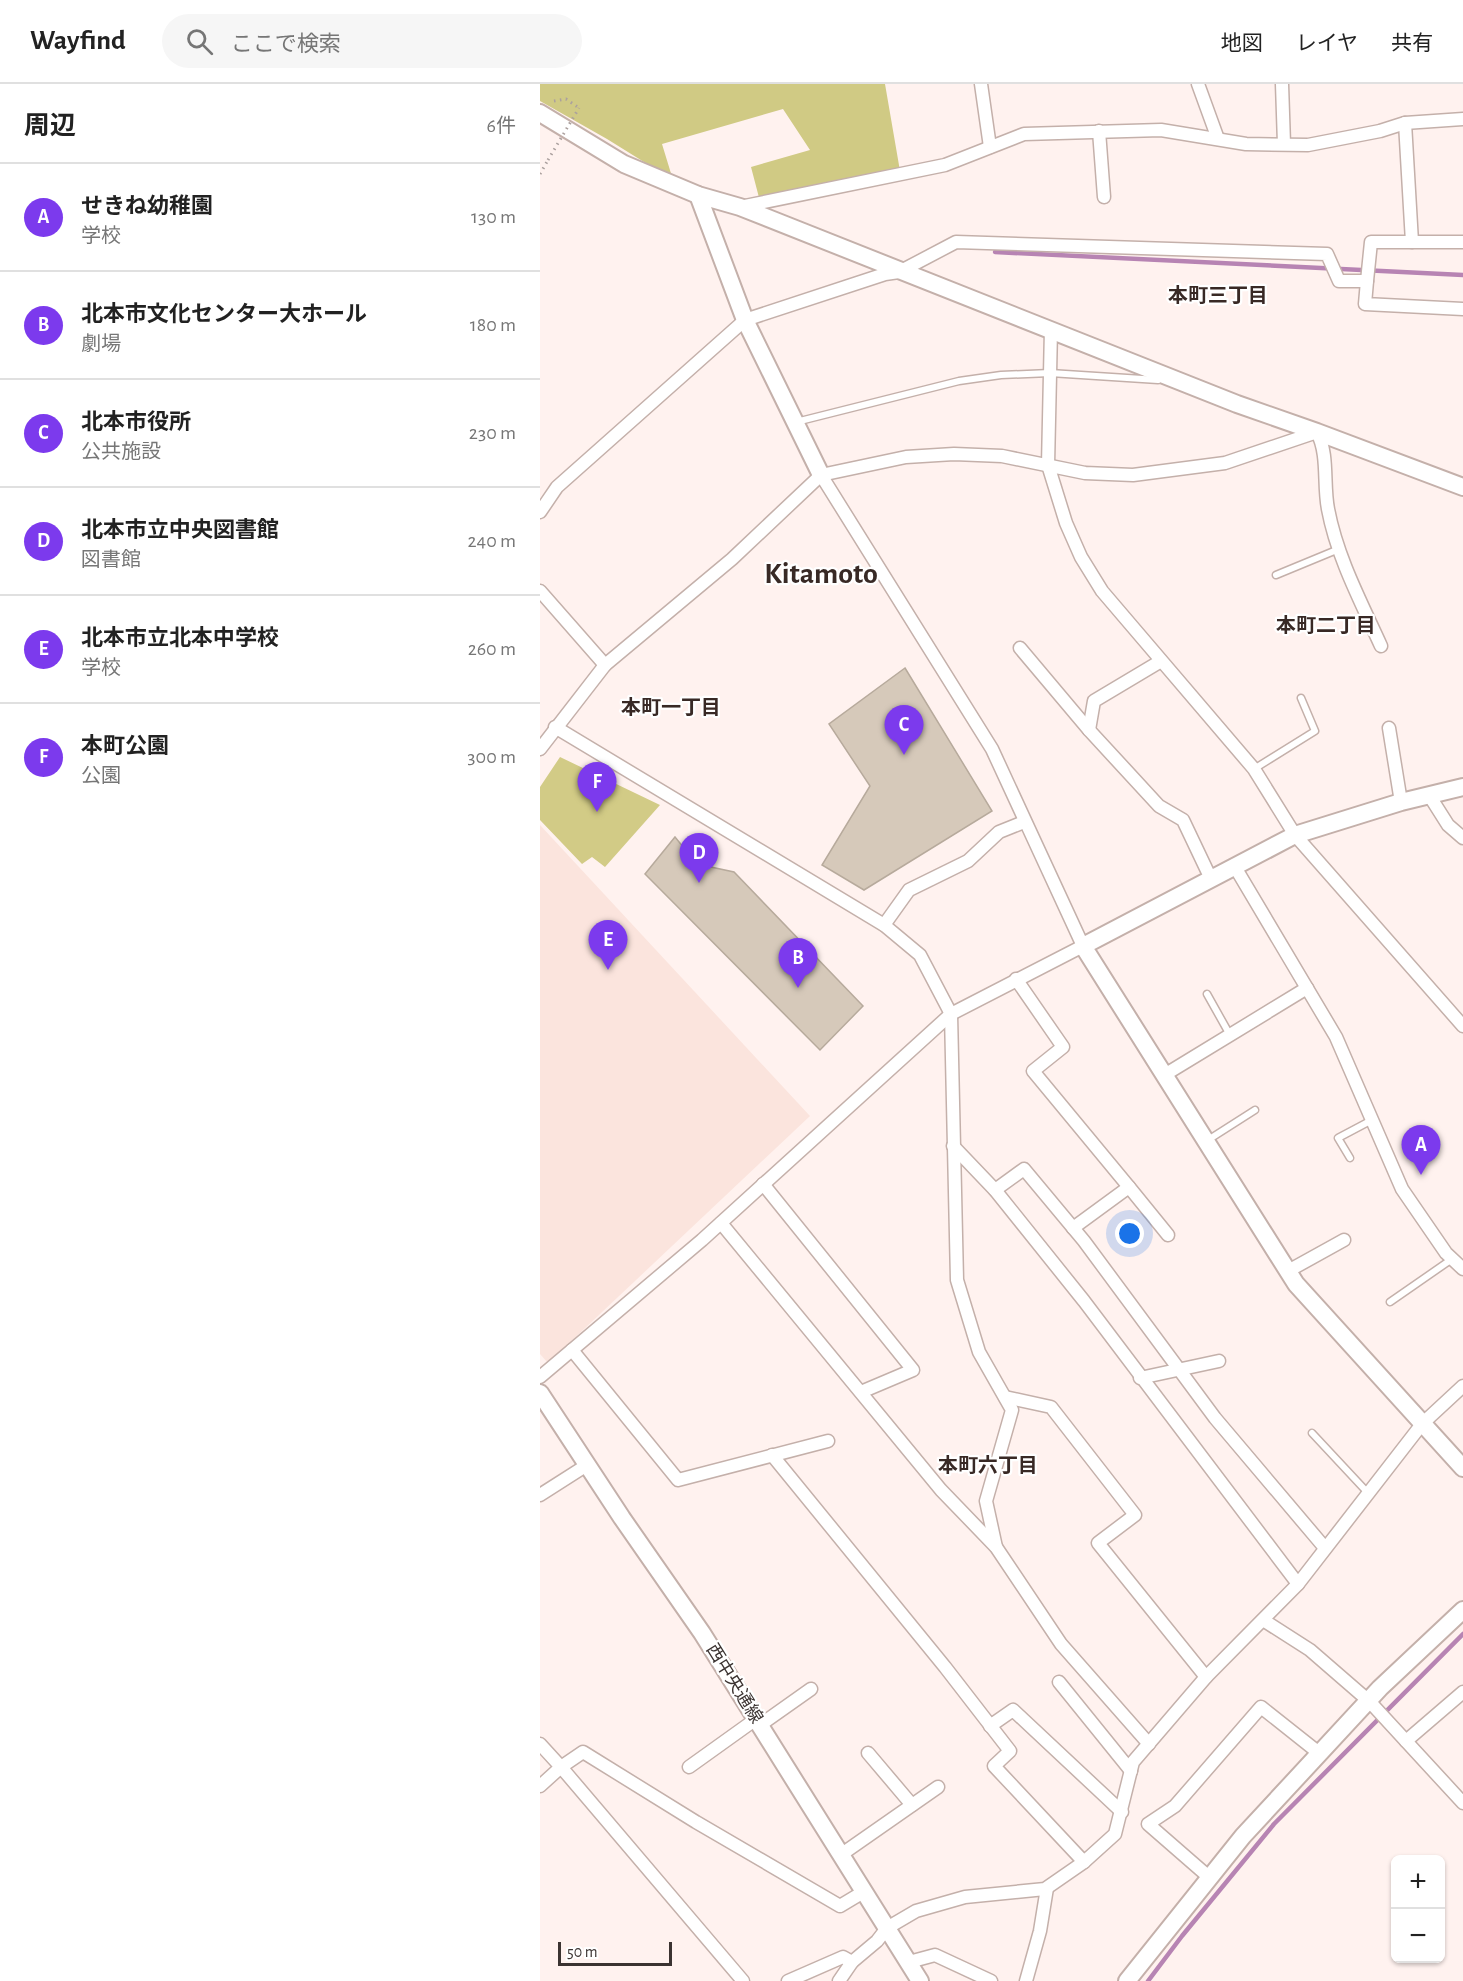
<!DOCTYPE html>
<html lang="ja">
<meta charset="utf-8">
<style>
:root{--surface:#fff;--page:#f6f6f6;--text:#222;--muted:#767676;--line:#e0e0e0;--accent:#7c3aed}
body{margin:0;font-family:"Alegreya Sans","Noto Sans JP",sans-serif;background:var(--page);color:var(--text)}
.controls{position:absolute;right:18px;bottom:18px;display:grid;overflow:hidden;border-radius:9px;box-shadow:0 2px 4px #0004}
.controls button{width:54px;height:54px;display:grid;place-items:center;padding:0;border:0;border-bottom:2px solid var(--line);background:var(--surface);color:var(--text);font:30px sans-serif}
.scale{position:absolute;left:18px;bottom:15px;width:114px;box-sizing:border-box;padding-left:6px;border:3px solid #3b3331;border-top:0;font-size:16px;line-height:21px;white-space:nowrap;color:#3b3331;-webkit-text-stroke:4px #fff;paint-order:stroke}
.you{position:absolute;left:590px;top:1150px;width:21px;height:21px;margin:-15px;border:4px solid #fff;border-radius:50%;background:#1a73e8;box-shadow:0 0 0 9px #1a73e833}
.badge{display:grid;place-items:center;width:39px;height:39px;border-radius:50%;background:var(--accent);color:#fff;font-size:20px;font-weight:700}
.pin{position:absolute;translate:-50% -50px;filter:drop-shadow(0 2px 3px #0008)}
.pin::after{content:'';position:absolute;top:32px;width:21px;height:18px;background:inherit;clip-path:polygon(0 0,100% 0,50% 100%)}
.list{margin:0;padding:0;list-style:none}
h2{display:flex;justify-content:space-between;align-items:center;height:78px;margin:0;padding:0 24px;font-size:26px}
h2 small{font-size:20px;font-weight:400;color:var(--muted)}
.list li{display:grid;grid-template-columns:39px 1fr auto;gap:18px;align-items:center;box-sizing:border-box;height:108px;padding:0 24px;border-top:2px solid var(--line)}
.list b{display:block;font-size:22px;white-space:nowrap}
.list p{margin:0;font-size:20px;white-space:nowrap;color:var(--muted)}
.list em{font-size:20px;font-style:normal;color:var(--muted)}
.icon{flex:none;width:33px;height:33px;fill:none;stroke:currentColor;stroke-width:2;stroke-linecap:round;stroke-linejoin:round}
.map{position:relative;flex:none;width:923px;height:1897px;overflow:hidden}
header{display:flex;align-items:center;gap:36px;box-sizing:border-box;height:84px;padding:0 30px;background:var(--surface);border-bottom:2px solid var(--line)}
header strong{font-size:28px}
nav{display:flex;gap:33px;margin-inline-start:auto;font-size:21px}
.search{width:420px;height:54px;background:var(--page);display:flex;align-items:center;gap:15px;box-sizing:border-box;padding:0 21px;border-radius:33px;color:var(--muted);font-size:22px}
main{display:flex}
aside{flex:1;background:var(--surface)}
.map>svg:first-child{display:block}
</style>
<header>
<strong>Wayfind</strong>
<div class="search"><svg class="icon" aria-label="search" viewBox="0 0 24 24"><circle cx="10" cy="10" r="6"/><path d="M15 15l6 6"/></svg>ここで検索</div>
<nav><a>地図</a><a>レイヤ</a><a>共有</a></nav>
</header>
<main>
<aside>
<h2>周辺<small>6件</small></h2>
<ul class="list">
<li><span class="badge">A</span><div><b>せきね幼稚園</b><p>学校</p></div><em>130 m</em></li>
<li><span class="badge">B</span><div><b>北本市文化センター大ホール</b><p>劇場</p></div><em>180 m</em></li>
<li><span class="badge">C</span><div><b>北本市役所</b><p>公共施設</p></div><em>230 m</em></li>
<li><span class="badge">D</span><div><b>北本市立中央図書館</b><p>図書館</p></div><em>240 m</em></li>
<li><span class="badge">E</span><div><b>北本市立北本中学校</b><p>学校</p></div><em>260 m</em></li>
<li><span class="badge">F</span><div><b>本町公園</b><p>公園</p></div><em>300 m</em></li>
</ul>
</aside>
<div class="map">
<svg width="923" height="1897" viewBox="0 0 923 1897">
<rect width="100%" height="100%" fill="#fff2ef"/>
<path fill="#fbe4dd" d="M0,741L270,1032L8,1279L0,1270Z"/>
<path fill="#d2cb86" d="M20,673L120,721L65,783L52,773L42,780L0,736V703Z"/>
<path fill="#d0ca84" d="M0,0H345L360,87L222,125L211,83L270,66L243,25L122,60L133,96L67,55L0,17Z"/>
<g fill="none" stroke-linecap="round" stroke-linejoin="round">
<g stroke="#b784b3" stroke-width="4.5">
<path d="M455,168L923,191"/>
<path d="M608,1897L642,1852L734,1740L923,1550"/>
</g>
</g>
<g fill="#d6c9ba" stroke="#b7aa9c" stroke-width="1.5">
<path d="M365,584L452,727L324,806L282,781L330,702L289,640Z"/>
<path d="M135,753L157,780L194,788L323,922L280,966L105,790Z"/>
</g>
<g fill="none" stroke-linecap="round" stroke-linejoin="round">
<defs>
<g id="service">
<path d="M256,338L419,297L461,291L510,289L618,296"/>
<path d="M736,491L799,465"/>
<path d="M714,685L775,647L761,614"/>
<path d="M667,910L690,951"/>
<path d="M668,1056L715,1026"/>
<path d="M810,1074L798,1054L832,1036"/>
<path d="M850,1218L912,1175"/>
<path d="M772,1349L828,1409"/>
</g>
<g id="minor">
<path d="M441,0L450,63"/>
<path d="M658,0L678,55"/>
<path d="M742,0L744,60"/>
<path d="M865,39L872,158"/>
<path d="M559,47L564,113"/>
<path d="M200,123L405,81L484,50L621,46L706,60L768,61L840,47L865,39L923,35"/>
<path d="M827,197L831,158H923"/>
<path d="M511,245L508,381L526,439L541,473L562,507L714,685L755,751L923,942"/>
<path d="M0,428L17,403L205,236L345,190L359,188L416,158L787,170L799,197H827L825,220L923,225"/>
<path d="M0,507L65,581"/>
<path d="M480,564L549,646L619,722L643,736L671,795"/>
<path d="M15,643L344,841L380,871L411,930L417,1196L439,1268L472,1326L446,1417L456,1463"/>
<path d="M849,644L861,718"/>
<path d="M549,646L554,617L621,577"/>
<path d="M0,665L65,581L192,475L281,391L366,373L414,370L462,372L545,389L593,391L685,379L777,348C789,371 783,400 788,425C797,473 821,518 841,562"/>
<path d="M889,711L908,741L923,754"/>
<path d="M695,783L796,953L862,1105L906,1169L923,1185"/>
<path d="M344,841L369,806L428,777L459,748L484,738"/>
<path d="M476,895L523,963L493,987L589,1103"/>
<path d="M626,990L767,904"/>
<path d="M413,1062L455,1106L544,1217L758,1500"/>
<path d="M223,1100L373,1286L321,1308"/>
<path d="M455,1106L484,1085L544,1157L675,1334L785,1464"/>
<path d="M181,1139L401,1406L456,1463L521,1560L609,1660"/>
<path d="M533,1144L589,1103L628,1151"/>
<path d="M748,1187L804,1156"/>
<path d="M32,1266L138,1396L288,1357"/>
<path d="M0,1293L162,1156L411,930L543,862L452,665L281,391"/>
<path d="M600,1294L679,1277"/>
<path d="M465,1313L511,1323L595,1431L558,1459L666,1593"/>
<path d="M232,1371L405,1583L470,1667L454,1682L544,1778"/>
<path d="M0,1411L47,1381"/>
<path d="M723,1536L770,1566L830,1618L923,1719"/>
<path d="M519,1598L591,1687"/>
<path d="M220,1641L271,1605"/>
<path d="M450,1642L473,1626L582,1728"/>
<path d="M866,1657L923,1608"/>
<path d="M0,1660L21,1683L0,1702"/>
<path d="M328,1669L372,1721"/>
<path d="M149,1683L216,1635"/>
<path d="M302,1770L398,1703"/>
<path d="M670,1794L608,1740L635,1722L721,1623L779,1669"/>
<path d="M369,1878L395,1871L451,1897"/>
<path d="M203,1897L21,1683L43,1668L156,1738L300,1822L325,1807"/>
<path d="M248,1897L303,1873L312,1878"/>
<path d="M299,1897L312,1878L337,1857L347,1844L376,1827L425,1813L505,1805L544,1778L575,1750L593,1678L666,1593L758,1500L882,1340L923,1302"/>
<path d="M486,1897L500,1847L507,1804"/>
</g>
<g id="tertiary">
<path d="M0,29L84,80L158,111L200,123L697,320L777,348L923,403"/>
<path d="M158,111L205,236L281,391"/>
<path d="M923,703L861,718L755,751L543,862L756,1200L923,1384"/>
<path d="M0,1309L82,1434L162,1549L380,1897"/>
<path d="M587,1897L703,1752L840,1604L923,1526"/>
</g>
</defs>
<use href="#service" stroke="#c4b0aa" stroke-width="9"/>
<use href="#minor" stroke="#c4b0aa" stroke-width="15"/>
<use href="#tertiary" stroke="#c4b0aa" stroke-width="20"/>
<g stroke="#aba09e" stroke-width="3" stroke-dasharray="1.5 4.5" stroke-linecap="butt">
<path d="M14,17L26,15L39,24"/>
<path d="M0,90L8,76"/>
</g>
<use href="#service" stroke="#fff" stroke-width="6"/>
<use href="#minor" stroke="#fff" stroke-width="12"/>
<use href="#tertiary" stroke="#fff" stroke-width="16"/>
<path stroke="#aba09e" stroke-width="3" stroke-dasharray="1.5 4.5" stroke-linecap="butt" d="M8,76L39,24"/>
</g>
<g text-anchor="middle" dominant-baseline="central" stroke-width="4.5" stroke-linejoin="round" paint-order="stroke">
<g font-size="18" fill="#3b3331" stroke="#fff">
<text transform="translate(194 1600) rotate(58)">西中央通線</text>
</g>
<g font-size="20" font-weight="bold" fill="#382925" stroke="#fff">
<text x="678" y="212">本町三丁目</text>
<text x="786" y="542">本町二丁目</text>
<text x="131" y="624">本町一丁目</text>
<text x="448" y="1382">本町六丁目</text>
</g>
<g font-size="30" font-weight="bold" fill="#382925" stroke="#fff">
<text x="281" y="490">Kitamoto</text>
</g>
</g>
</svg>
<div class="controls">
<button>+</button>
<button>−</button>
</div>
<div class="scale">50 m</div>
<div class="you"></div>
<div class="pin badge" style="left:881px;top:1091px">A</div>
<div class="pin badge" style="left:258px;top:904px">B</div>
<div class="pin badge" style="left:364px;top:671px">C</div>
<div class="pin badge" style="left:159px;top:799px">D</div>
<div class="pin badge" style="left:68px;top:886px">E</div>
<div class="pin badge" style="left:57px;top:728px">F</div>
</div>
</main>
